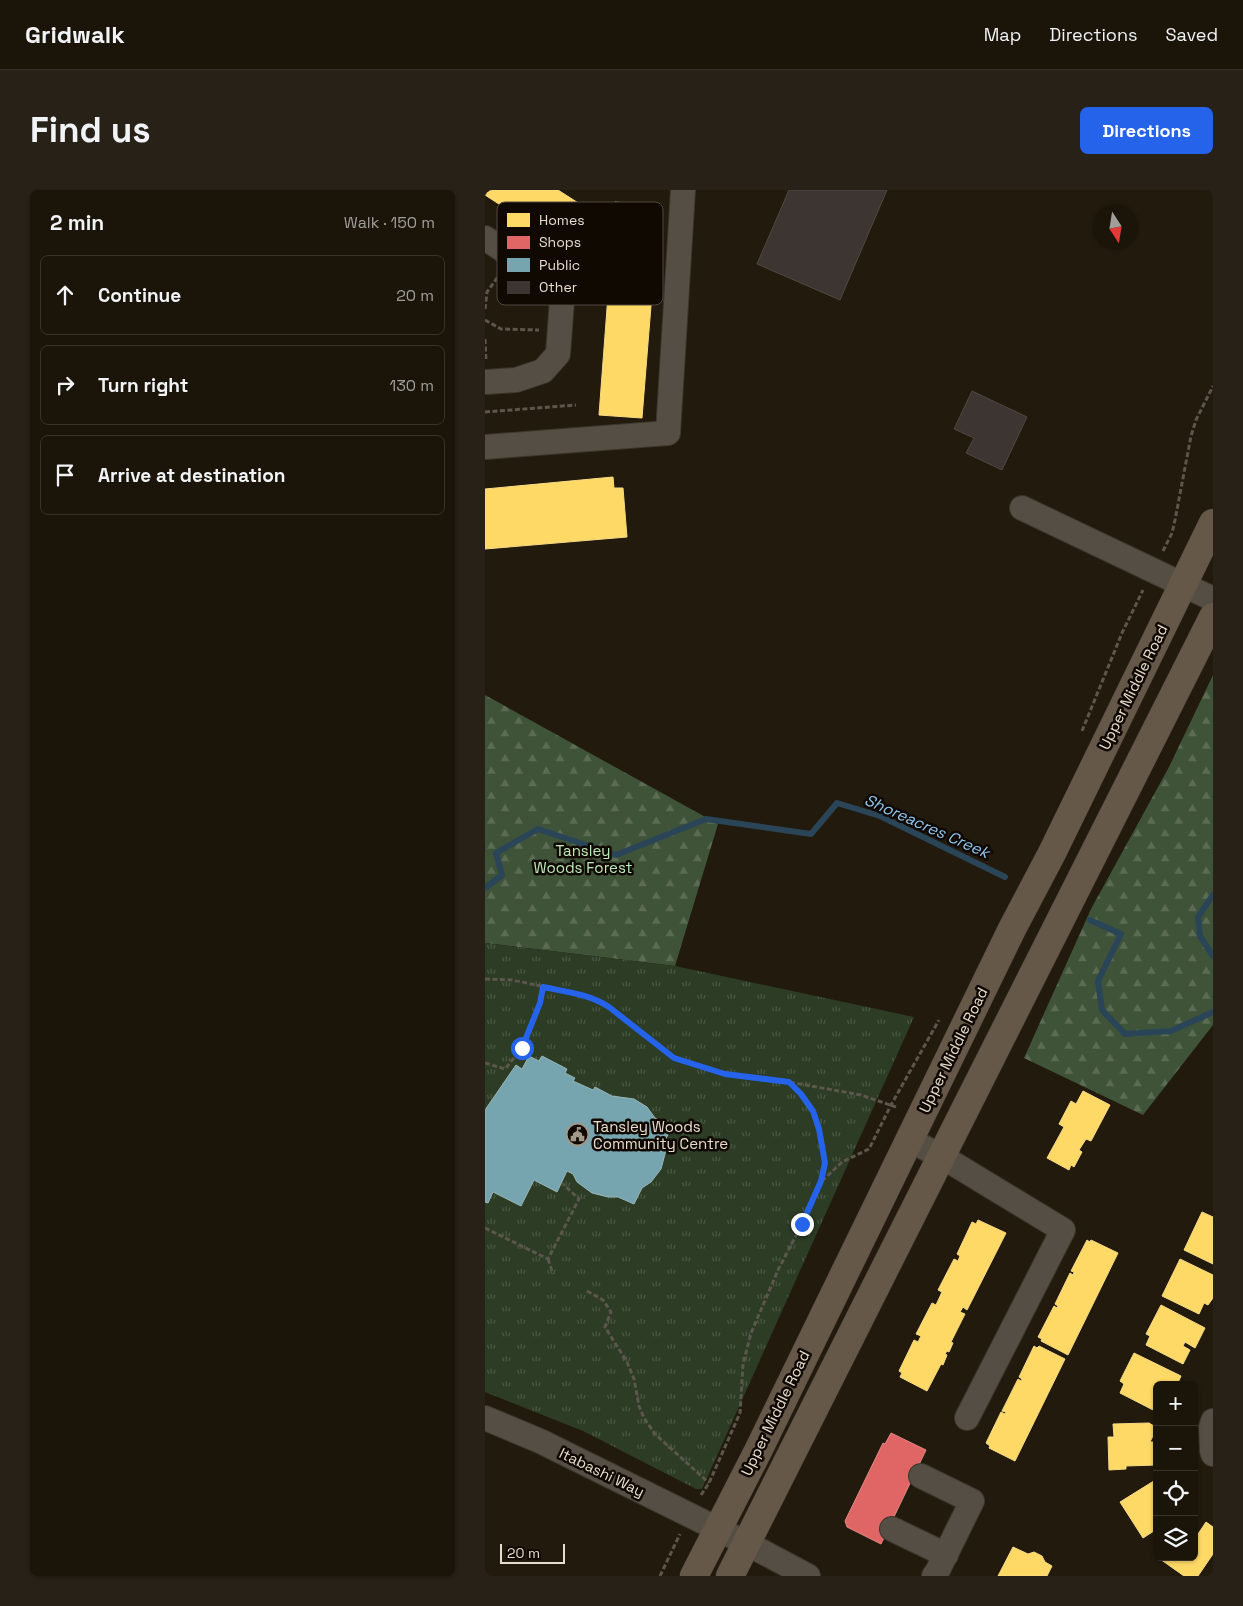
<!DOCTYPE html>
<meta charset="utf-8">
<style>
:root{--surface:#1a1409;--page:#272117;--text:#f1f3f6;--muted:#9f9e9c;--line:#38332a;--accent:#2563eb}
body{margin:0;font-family:"Space Grotesk",sans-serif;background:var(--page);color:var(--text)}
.controls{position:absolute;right:15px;bottom:15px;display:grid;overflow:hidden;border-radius:8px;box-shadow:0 1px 4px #0004}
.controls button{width:45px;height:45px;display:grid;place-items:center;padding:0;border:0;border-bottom:1px solid var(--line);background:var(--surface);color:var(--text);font:25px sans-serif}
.compass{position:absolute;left:608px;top:15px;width:45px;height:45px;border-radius:50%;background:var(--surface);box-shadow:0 1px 4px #0004;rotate:168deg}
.scale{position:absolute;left:15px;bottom:12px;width:65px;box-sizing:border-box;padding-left:5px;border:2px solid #e7dccd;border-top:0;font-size:14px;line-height:18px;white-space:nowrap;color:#e7dccd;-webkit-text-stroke:4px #0f0902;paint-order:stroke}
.stop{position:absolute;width:15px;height:15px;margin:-11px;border:4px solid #2563eb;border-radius:50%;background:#fff}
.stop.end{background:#2563eb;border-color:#fff;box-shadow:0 1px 5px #0008}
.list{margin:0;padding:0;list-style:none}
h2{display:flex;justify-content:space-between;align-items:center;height:65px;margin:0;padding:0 20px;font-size:21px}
h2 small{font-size:16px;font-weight:400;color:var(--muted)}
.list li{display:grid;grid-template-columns:32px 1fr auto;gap:15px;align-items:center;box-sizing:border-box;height:80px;margin:0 10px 10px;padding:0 10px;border:1px solid var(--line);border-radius:8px}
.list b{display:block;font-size:19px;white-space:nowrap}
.list em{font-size:16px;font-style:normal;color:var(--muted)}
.icon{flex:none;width:28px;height:28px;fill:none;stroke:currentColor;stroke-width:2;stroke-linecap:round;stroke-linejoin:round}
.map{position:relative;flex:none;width:728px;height:1386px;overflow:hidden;border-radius:8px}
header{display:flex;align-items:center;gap:30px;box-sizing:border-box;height:70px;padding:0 25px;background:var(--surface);border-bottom:1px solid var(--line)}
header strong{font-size:24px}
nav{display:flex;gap:28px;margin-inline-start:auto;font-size:18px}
.intro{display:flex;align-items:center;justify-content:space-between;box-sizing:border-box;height:120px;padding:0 30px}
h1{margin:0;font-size:35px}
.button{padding:12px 22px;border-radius:8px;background:var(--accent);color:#fff;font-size:18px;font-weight:700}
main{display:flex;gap:30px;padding:0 30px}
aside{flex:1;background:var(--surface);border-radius:8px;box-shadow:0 1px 4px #0004}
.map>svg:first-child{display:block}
</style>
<header>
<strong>Gridwalk</strong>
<nav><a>Map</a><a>Directions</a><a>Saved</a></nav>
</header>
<div class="intro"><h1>Find us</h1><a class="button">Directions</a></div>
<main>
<aside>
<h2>2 min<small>Walk · 150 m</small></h2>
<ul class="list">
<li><svg class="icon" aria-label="ahead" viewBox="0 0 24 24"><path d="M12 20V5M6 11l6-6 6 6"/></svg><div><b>Continue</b></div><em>20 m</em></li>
<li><svg class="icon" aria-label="right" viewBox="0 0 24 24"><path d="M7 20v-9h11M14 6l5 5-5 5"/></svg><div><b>Turn right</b></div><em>130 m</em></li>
<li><svg class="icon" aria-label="arrive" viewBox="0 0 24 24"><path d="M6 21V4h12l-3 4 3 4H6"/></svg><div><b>Arrive at destination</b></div></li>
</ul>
</aside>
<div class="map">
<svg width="728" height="1386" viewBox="0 0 728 1386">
<defs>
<pattern id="forest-firs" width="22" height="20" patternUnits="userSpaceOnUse" patternTransform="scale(1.25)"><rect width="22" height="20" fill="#3f5339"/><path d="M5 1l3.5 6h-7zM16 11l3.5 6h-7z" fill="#5b6b54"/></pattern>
<pattern id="park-tufts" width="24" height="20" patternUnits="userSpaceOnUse" patternTransform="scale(1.25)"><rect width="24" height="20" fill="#2c3c25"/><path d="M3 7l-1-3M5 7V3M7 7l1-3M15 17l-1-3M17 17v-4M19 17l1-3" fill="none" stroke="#4b5843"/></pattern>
</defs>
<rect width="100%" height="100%" fill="#221a0c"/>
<g fill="url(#forest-firs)">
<path d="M728,485V835L658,925L539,868L606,719L684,577Z"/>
<path d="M0,505L233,634L190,776L0,753Z"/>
</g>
<path fill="url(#park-tufts)" d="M0,753L190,776L429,827L217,1299H211L98,1241L0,1202Z"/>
<g fill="#ffd966" stroke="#f8da85">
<path d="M0,0H73L112,25L88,62L0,5Z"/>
<path d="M130,12L174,16L157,228L114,225Z"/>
<path d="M128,287L129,298H138L142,347L0,359V299Z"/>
<path d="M598,901L625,915L606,951L601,949L594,960L597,962L589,977L586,975L584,980L562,968L579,937L574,934L586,911L591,914Z"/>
<path d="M717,1022L728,1027V1074L699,1060Z"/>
<path d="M493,1030L521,1043L482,1120L478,1117L475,1122L480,1124L466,1152L468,1153L464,1162L462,1161L460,1164L462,1165L458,1175L456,1174L442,1201L415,1187L417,1183L414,1181L429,1150L433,1152L436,1146L431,1144L447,1113L451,1115L457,1102L453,1100L469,1069L473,1071L475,1066L472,1064L487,1032L491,1034Z"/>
<path d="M602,1050L605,1052L606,1050L633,1063L583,1165L556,1151L557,1149L553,1147L569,1116L572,1118L573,1116L570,1114L585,1083L588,1085L589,1082L586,1081Z"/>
<path d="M695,1069L728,1085V1108L723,1115L719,1113L714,1124L677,1106Z"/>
<path d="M676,1115L720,1138L710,1158L700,1152L698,1156L705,1160L698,1174L661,1155L665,1146L661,1144Z"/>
<path d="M549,1156L552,1158L554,1156L580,1169L530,1271L504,1258L505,1256L501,1253L516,1222L520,1224L521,1222L517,1221L533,1189L536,1191L537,1189L534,1187Z"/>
<path d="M649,1163L696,1186L692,1195H672V1222L635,1203L639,1194L635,1191Z"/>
<path d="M664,1233L669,1236V1244L665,1252H672V1275L641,1276V1279L624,1280L623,1247H629L628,1234Z"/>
<path d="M672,1289V1339L658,1348L635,1312Z"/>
<path d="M721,1332L728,1337V1364L713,1386H699L675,1369L676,1367H709V1341L713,1344Z"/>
<path d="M528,1357L543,1364L549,1362L557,1366L560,1372L567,1376L562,1386H513Z"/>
</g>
<path fill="#e06666" stroke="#e28985" d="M406,1243L441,1260L396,1354L362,1337L360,1331L398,1253L400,1254Z"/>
<path fill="#76a5af" stroke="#98b6b8" d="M44,866L54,871L57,866L82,879L80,883L90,888L88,891L108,900L110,897L127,906L149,909L162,917L170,928L187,936L179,953L181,960L176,979L166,992L157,998L149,1014L133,1007H123L107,1003L92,992L88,984L82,981L72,1002L49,990L36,1016L8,1002L3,1013L0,1012V920L31,875L37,879Z"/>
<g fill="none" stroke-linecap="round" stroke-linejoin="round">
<g stroke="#2a4558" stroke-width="6">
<path d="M0,698L17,685L11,663L53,639L131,665L221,629L326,644L352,613L395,626L520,687"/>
<path d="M728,705L713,727L715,746L728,766"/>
<path d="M605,730L636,744L613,791L617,820L640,844L686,841L728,822"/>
</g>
</g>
<g fill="#3d3531" stroke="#514844">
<path d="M304,0H402L355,110L272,74Z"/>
<path d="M487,201L542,227L517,280L481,263L489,248L469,239Z"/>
</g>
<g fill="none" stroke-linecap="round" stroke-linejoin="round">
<defs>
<g id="minor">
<path d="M0,48L69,94L77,110L73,164L58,181L31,190L0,192"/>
<path d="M0,257L183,243L198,0"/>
<path d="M537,318L728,409"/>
<path d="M424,950L456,966L578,1040L482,1228"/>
<path d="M0,1228L55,1251L261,1353L323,1386"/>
<path d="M728,1231L726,1237L727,1261L728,1264"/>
<path d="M436,1286L487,1311L453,1380L449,1386"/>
<path d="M407,1339L461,1365"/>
</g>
<g id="major">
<path d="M209,1386L273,1261L527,739L567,663L728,333"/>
<path d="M245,1386L728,427"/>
</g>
</defs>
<use href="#minor" stroke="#3c362c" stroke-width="26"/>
<use href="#major" stroke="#3c362c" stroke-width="29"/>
<g stroke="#5c564c" stroke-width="3" stroke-dasharray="5 2.5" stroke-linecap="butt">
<path d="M0,119L2,102L15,84"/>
<path d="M0,130L16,139L54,140"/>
<path d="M0,149L1,171"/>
<path d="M0,222L91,215"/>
<path d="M678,361L687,343L690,330L706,246L711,230L728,196"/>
<path d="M597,541L637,443L658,400"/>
<path d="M0,789L27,790L104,806L124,817L189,868L216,877L240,884L304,892L376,905L411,917"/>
<path d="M0,873L20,879L37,858L55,813L58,797"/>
<path d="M337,991L357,972L384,959L406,915L454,830"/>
<path d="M0,1038L63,1069L94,1009L78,994"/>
<path d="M63,1069L68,1084"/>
<path d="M102,1101L118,1110L126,1122L120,1137L142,1172L149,1189L154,1216L159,1228L170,1244L224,1293"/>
<path d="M216,1305L224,1293L255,1223L258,1174L266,1143L294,1078L317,1034L337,991L340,973L334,939L328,921L316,905L304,892"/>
<path d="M175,1386L195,1344"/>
</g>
<use href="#minor" stroke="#544e44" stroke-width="24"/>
<use href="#major" stroke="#655848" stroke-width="28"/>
</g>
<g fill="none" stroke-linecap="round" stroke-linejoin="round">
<path stroke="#2563eb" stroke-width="6" d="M37,858L55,813L58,797C82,802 104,804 124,817L189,868L240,884L304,892L316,904L328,921L334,939L340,973L336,991L317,1034"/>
</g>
<defs>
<symbol id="civic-ring" viewBox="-11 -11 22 22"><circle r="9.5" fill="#0f0902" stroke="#a29889" stroke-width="1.5"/><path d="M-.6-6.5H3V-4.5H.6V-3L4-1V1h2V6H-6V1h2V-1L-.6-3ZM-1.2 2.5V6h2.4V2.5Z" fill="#a29889"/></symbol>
</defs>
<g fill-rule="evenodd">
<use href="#civic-ring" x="80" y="932" width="25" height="25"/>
</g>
<g text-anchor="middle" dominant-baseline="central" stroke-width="5" stroke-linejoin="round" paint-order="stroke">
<g font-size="15" fill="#e7dccd" stroke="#0f0902">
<text transform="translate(648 497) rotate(-64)">Upper Middle Road</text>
<text transform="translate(468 860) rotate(-64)">Upper Middle Road</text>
<text transform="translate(290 1223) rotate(-64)">Upper Middle Road</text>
<text transform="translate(117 1282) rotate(26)">Itabashi Way</text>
</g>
<g font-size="15" fill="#beeab7" stroke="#0f0902">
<text x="98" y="660">Tansley<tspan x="98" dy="17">Woods Forest</tspan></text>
</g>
<g font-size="15" fill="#e7dccd" stroke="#0f0902" text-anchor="start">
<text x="108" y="936">Tansley Woods<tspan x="108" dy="17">Community Centre</tspan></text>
</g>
<g font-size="16" font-style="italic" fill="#8fc6f0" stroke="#0f0902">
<text transform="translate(442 636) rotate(24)">Shoreacres Creek</text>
</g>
</g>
<rect x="12" y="12" width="166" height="103" rx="8" fill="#0f0902" stroke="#50483f" stroke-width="1"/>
<rect x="22" y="23" width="23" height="14" fill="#ffd966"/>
<rect x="22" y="46" width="23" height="13" fill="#e06666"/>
<rect x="22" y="68" width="23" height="14" fill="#76a5af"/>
<rect x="22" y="91" width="23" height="13" fill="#3d3531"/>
<g font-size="14" fill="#e7dccd">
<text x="54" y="35">Homes</text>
<text x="54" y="57">Shops</text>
<text x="54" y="80">Public</text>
<text x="54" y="102">Other</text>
</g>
</svg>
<div class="controls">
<button>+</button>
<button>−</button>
<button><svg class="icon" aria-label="locate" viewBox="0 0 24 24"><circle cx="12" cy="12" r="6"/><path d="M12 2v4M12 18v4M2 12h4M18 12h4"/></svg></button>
<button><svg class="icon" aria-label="layers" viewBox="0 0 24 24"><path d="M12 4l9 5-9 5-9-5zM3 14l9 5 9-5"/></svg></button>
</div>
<svg class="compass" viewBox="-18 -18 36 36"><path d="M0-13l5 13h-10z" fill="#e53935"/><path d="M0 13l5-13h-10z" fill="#9f9e9c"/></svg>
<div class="scale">20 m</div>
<div class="stop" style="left:37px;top:858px"></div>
<div class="stop end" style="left:317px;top:1034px"></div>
</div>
</main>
